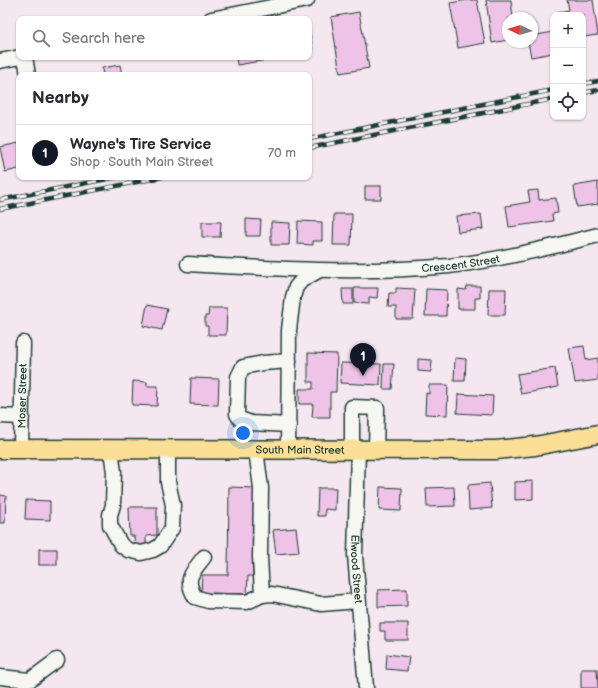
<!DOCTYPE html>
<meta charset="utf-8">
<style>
:root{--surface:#fff;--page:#f2f2f3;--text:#2b2b33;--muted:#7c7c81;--line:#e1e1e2;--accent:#111827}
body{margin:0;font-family:"Balsamiq Sans",sans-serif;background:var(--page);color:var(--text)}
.controls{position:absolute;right:12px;top:12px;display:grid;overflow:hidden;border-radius:8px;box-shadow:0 1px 3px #0004}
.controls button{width:36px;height:36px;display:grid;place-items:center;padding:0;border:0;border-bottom:1px solid var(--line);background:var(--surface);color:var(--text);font:20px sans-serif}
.compass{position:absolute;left:502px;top:12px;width:36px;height:36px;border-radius:50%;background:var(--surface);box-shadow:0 1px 3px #0004;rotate:274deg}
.you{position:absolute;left:243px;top:433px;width:14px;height:14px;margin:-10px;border:3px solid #fff;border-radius:50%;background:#1a73e8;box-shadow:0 0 0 6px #1a73e833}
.badge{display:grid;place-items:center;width:26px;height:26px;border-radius:50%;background:var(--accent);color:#fff;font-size:13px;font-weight:700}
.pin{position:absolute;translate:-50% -33px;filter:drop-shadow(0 1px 2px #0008)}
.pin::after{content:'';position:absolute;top:21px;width:14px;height:12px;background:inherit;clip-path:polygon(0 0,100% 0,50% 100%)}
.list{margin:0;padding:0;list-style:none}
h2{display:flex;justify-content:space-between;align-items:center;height:52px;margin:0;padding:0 16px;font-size:17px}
h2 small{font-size:13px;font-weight:400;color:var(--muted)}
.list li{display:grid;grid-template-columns:26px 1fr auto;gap:12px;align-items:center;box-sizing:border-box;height:56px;padding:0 16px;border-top:1px solid var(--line)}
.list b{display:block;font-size:15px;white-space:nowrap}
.list p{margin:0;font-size:13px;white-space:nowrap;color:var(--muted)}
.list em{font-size:13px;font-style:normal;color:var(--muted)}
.icon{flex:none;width:22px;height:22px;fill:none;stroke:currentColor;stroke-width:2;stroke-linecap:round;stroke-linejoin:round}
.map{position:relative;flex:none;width:598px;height:688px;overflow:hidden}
.search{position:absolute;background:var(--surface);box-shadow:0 1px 3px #0004;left:16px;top:16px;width:296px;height:44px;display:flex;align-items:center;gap:10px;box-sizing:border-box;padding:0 14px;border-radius:8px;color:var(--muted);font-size:15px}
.panel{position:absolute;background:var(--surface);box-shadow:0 1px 3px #0004;left:16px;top:72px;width:296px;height:108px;border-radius:8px}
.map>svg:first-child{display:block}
</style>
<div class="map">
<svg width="598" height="688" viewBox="0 0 598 688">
<rect width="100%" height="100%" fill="#f4e7ef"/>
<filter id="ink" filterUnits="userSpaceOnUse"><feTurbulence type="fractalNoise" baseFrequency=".025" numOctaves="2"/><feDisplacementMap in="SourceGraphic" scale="8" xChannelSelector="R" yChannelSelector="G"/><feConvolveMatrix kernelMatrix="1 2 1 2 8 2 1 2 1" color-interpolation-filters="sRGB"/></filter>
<g filter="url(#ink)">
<g fill="#efc3e8" stroke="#1f3d34">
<path d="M467,0H477L485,43L458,48L450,3Z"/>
<path d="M486,0H511L513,18H508V40L492,43Z"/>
<path d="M567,0H593L598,35L583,37V15H557V12L569,10Z"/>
<path d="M359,12L369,68L340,73L331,17Z"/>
<path d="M309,28L313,52L309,53Z"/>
<path d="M553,32V53L531,57L528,42H532V36Z"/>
<path d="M236,57H284L237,65Z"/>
<path d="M120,65L122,75H103L102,68Z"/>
<path d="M19,143V169L5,172L0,147Z"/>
<path d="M598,182V204L577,207L574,186Z"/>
<rect x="365" y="186" width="16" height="13"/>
<path d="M538,190L539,200L556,198L558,213L552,214L553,221L509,227L506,206L530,202L528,191Z"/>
<path d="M334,214H352L351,245H333Z"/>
<path d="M481,214L483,229L458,232L456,216Z"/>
<path d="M246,219L261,220L260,236H246Z"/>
<path d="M298,221L322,222V241H313V245L297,244Z"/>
<path d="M202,222H221L220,237H202Z"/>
<path d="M271,222L290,223L289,245H271Z"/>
<path d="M467,286H480V298H475V309H458V289L466,290Z"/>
<path d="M354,288H378L377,298L369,297V304L354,303Z"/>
<path d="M396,288L415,289L413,319H396V307H388L389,293H396Z"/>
<path d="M342,289H353V304H343Z"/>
<path d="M426,289L447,290L446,316H425Z"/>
<path d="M489,289H506L505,315H488Z"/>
<path d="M147,305L167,309L162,330L143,326Z"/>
<path d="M209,308H227L226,335H208V326H205V316H208Z"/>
<path d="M584,346L586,360L598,358V380L575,383L569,348Z"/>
<path d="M308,353L337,354L336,392H330V417H312L313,404H299V389H313V382H308Z"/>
<path d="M455,358L466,359L465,381H454Z"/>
<path d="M418,359L432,360L431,372L418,371Z"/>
<path d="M341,363L381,364L380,385L340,383Z"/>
<path d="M384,364H394L392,389H383Z"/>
<path d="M555,368L558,387L521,394L517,374Z"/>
<path d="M191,378L219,379L218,405L190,404Z"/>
<path d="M133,381L147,382V386H158L157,406L132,405Z"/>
<path d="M429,385H448L447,415L425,414L426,393L429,394Z"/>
<path d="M458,394L493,396L492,415L457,413Z"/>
<path d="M533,481V499L515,500V482Z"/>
<path d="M490,483L492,508L469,510L468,485Z"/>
<path d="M229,487L255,488L253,576H248L247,594L201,593L202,575H228Z"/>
<path d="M380,487L402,488L401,511L379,510Z"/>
<path d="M454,487L455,506L427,507L426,488Z"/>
<path d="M318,488H336L335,510L325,509V516H317Z"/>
<path d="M0,495L6,496L5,523H0Z"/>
<path d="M26,500L50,501V520L25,519Z"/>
<path d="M129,507H157V535L146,536V547H135L134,536H130Z"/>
<path d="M296,528L299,552L276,554L273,530Z"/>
<rect x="39" y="549" width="18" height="16"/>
<path d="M407,589V606L378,607V590Z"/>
<path d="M380,623H408V640H385V631H380Z"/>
<path d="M387,654L409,657L407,671L386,669Z"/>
<path d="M581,669H597L598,688H581Z"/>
</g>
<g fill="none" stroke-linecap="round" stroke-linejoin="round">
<defs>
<g id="minor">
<path d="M211,19L307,0"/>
<path d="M25,57L28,75"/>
<path d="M0,61L20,57"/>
<path id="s1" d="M188,264C275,269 362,274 449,266C500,260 549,248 598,235"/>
<path d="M0,416L22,417"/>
<path d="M289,425L251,423L240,419L237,414L238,377L243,367L263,363L289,361"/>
<path id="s2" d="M21,449L23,343"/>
<path d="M111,450L114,472L113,505L110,515V525L121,545L128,550L141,553L153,550L160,546L172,528L173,505L168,482V450"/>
<path d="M256,450L261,488L260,557L262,595"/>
<path d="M288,450L289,330L293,297L296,287L302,280L318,271"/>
<path d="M352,450V407L377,408L376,450"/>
<path id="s3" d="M358,450L355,555L366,688"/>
<path d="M204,557C192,573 184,578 195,597L208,601L247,602L262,595L272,594L321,604L358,601"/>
<path d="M0,677L30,680L57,660"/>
</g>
<g id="major">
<path id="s4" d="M0,449L496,450L535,446L598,434"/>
</g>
</defs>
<use href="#minor" stroke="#1f3d34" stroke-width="17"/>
<use href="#major" stroke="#1f3d34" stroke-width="21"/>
<use href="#minor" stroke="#f6f6f2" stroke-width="14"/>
<use href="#major" stroke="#fbdf96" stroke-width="18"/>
<defs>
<g id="rail">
<path d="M583,84L598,81"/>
<path d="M583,93L598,90"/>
<path d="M309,139L553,90"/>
<path d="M309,148L553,99"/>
<path d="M0,200L117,177"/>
<path d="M0,209L162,177"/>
</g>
</defs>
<use href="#rail" stroke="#1f3d34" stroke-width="4.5"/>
<use href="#rail" stroke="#f6f6f2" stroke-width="3" stroke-dasharray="9" stroke-linecap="butt"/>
</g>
</g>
<g text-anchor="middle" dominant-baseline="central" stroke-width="3" stroke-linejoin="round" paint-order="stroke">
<g font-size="11" fill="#1f3d34" stroke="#f6f6f2">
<text stroke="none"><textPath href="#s1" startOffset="273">Crescent Street</textPath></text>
<text stroke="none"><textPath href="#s2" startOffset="53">Moser Street</textPath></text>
<text stroke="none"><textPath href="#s4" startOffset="300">South Main Street</textPath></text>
<text stroke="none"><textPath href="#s3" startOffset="119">Elwood Street</textPath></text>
</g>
</g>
</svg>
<div class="controls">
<button>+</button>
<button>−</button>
<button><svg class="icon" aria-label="locate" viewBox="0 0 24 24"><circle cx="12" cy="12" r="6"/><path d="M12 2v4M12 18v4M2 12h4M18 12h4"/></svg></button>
</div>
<svg class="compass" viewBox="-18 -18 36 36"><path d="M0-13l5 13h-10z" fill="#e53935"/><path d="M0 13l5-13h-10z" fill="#7c7c81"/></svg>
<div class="you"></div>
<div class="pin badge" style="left:363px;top:376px">1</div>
<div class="search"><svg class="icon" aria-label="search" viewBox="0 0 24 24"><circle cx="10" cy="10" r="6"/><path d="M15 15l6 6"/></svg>Search here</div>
<section class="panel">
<h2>Nearby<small></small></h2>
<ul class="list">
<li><span class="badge">1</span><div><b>Wayne's Tire Service</b><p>Shop · South Main Street</p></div><em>70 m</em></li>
</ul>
</section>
</div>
